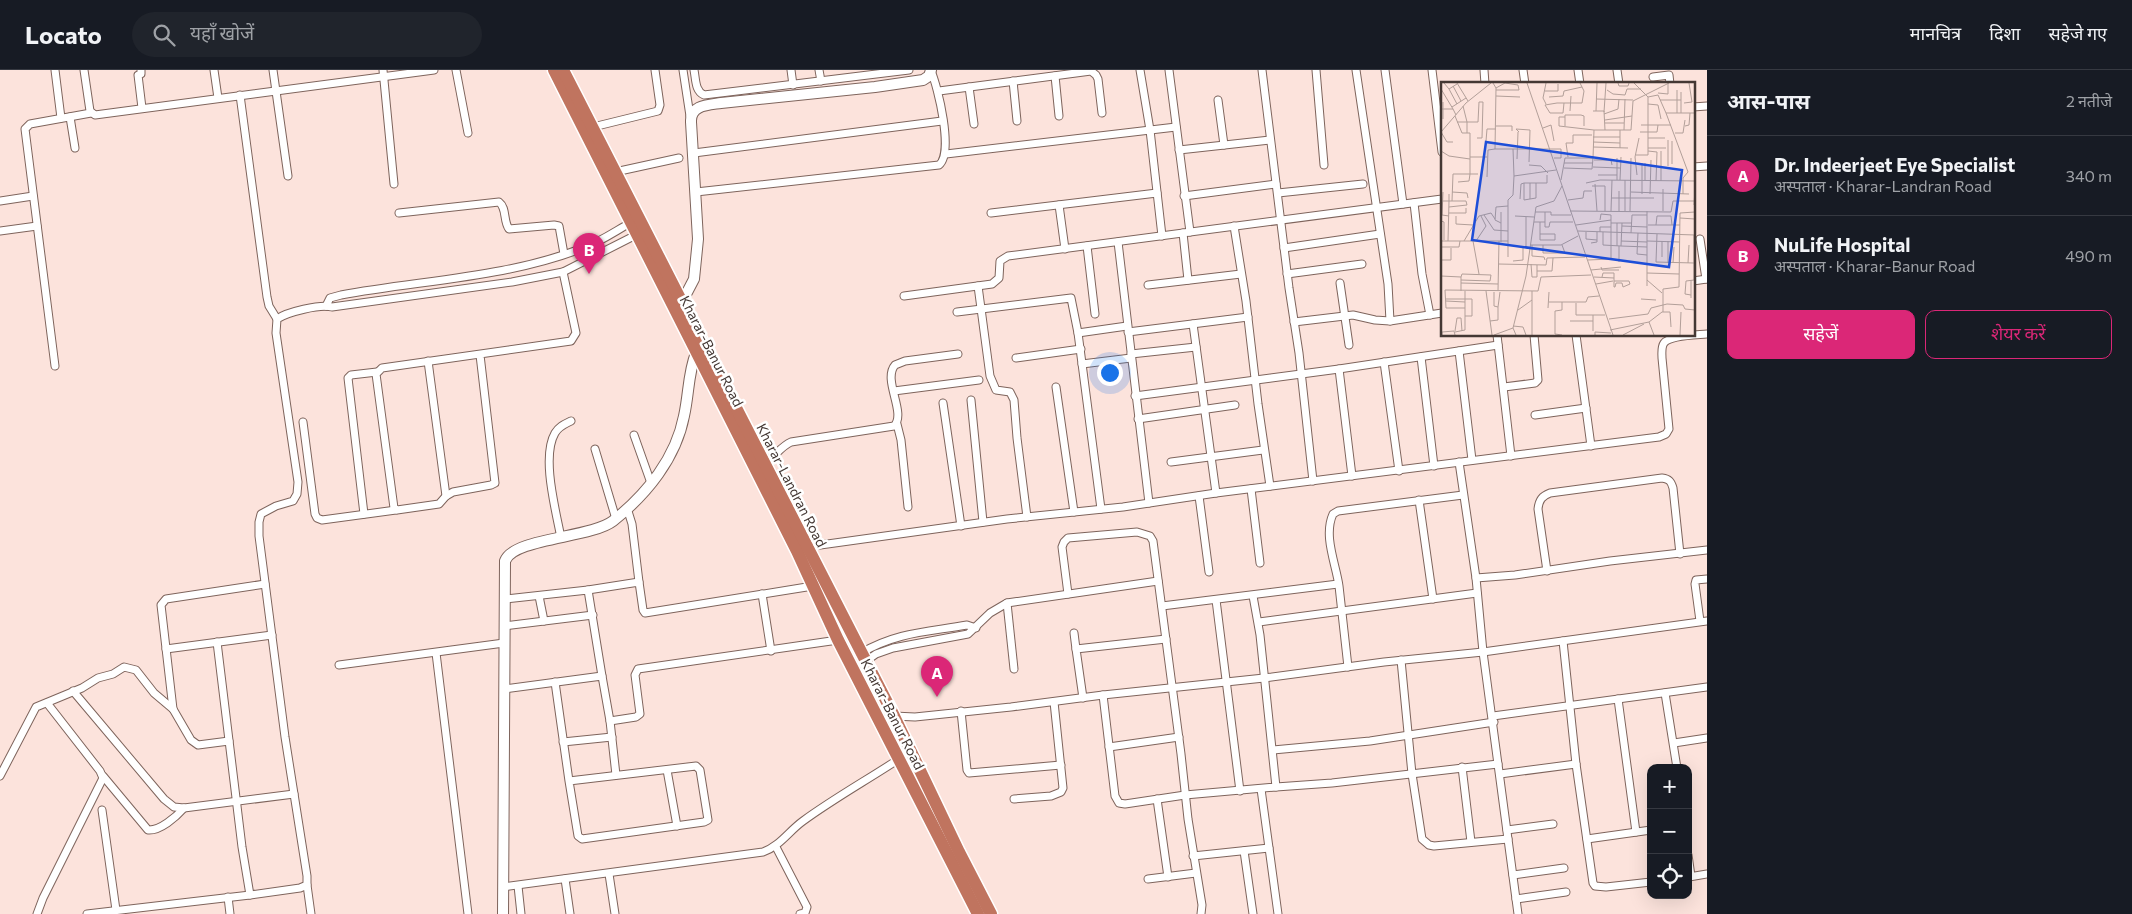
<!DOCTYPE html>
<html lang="hi">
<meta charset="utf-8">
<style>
:root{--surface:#171b24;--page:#20242c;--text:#f1f3f6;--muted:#9ea1a6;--line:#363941;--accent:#db2777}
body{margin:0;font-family:Commissioner,"Noto Sans Devanagari",sans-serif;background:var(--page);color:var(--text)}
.controls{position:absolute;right:15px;bottom:15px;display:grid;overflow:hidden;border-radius:10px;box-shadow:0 5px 20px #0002}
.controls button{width:45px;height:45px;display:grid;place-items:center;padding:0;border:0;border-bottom:1px solid var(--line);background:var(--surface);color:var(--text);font:25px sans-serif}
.you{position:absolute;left:1109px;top:302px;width:18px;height:18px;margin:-12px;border:4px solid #fff;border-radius:50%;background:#1a73e8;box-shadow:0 0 0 8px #1a73e833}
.badge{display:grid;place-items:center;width:32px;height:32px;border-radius:50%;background:var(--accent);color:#fff;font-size:16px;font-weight:700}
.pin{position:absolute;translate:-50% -41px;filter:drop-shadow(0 1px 2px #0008)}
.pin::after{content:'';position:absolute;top:26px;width:18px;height:15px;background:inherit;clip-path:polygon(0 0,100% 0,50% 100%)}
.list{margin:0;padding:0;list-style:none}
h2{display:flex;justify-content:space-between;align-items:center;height:65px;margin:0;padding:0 20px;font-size:21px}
h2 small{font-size:16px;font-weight:400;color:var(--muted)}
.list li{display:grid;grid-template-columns:32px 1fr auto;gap:15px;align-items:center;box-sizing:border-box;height:80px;padding:0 20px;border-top:1px solid var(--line)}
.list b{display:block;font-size:19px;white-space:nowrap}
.list p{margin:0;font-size:16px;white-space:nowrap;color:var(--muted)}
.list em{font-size:16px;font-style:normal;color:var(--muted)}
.actions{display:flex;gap:10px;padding:15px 20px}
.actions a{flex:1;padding:11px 0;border:1px solid var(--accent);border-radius:10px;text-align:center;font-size:18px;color:var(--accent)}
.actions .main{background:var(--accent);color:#fff}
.icon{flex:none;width:28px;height:28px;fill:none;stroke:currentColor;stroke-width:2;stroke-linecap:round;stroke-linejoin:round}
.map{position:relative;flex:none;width:1707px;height:844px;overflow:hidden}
header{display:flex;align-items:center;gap:30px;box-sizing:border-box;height:70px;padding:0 25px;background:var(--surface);border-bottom:1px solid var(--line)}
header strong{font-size:24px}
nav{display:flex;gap:28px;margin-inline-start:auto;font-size:18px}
.search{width:350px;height:45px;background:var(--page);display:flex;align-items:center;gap:12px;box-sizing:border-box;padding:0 18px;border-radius:28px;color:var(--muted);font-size:19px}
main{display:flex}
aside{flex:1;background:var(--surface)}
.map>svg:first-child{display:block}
</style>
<header>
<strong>Locato</strong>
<div class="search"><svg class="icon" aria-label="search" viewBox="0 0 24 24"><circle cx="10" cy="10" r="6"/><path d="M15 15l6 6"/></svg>यहाँ खोजें</div>
<nav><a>मानचित्र</a><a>दिशा</a><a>सहेजे गए</a></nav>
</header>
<main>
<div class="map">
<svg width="1707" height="844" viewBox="0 0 1707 844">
<rect width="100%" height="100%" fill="#fce3dc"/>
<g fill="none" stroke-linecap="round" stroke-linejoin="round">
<defs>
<g id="street">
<path d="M55,0L61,48"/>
<path d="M84,0L90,41L95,45L434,0"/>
<path d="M141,0V4L138,5L142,38"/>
<path d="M214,0L218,28"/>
<path d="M273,0L288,106"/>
<path d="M383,0L394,114"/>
<path d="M456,0L468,63"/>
<path d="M683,0L690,46"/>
<path d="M694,0C696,10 695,21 704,25L909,0"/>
<path d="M791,0L793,15"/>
<path d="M819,0L821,11"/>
<path d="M1140,0L1150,60L1162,166"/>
<path d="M1169,0L1190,162"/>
<path d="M1262,0L1289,218L1299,283L1313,411"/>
<path d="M1316,0L1324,95"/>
<path d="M1356,0L1388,214L1390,251"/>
<path d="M1385,0L1403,134"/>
<path d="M1432,0L1442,82"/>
<path d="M1484,0L1485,14"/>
<path d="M1523,0L1525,14"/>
<path d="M1578,0L1580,14"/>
<path d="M1617,0L1619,14"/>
<path d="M1055,6L1059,46"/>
<path d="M1653,7L1669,5L1670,14"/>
<path d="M1013,11L1017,51"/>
<path d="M969,17L974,54"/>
<path d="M939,21L1091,1L1096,5L1098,9L1102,43"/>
<path d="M240,25L267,227L269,236L277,249"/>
<path d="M1218,30L1224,75"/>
<path d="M1693,37L1707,36"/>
<path d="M70,47L75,78"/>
<path d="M593,57L658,41L660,35L655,0"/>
<path d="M1179,80L1270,70"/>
<path d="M694,83L942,51"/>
<path d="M946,84L1176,57"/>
<path d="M1693,97L1707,96"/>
<path d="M615,102L679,88"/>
<path d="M696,122L939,95C954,83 938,17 931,1"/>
<path d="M1278,123L1363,114"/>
<path d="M1184,126L1276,114"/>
<path d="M0,131L33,126"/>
<path d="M1414,133L1422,204L1430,245"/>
<path d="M1059,135L1065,179"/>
<path d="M399,143L499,132C507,138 503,151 509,159L554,155L559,156L564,184"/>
<path d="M991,143L1157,123"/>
<path d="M1234,156L1246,231L1258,334L1270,416"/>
<path d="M0,161L37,156"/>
<path d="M1183,163L1188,210"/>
<path d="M1700,169L1706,209"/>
<path d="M1118,172L1149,433"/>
<path d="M1087,176L1095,244"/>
<path d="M1284,178L1380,164"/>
<path d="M1287,204L1362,194"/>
<path d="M1693,211L1707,209"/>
<path d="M1340,213L1349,275"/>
<path d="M1148,215L1241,204"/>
<path d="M978,216L990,306L996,320L1010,322L1014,330L1017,368L1027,447"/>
<path d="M904,226L992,214L999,208L1000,191L1008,186L1442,129"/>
<path d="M326,236L330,228L341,225C421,210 506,208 583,178C600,172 614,162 630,153"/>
<path d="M957,242L1071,228L1078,263L1101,439"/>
<path d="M1294,252L1353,245L1375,250L1390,251L1442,243"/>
<path d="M1193,254L1216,423"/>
<path d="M1128,262L1248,247"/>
<path d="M1078,263L1127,256"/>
<path d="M1497,265L1511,386"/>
<path d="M1576,265L1591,376"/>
<path d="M1459,281L1472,390"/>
<path d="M1131,284L1196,277"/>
<path d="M480,285L495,413L491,415L453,422L446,426L439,434L397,440L394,438L376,304L382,298L571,271L576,263L563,202"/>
<path d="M1421,287L1434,396"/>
<path d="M1016,288L1081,279"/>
<path d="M428,291L446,426"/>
<path d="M1384,292L1399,401"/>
<path d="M1082,294L1131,288"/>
<path d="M55,296L25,59L30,54L91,43"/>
<path d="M1339,299L1352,406"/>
<path d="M1056,317L1074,442"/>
<path d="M1504,317L1535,313L1538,310L1534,265"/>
<path d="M894,321L979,310"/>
<path d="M1135,326L1339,299L1498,275"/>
<path d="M971,330L983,452"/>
<path d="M943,333L961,456"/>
<path d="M1535,345L1586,338"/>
<path d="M1138,349L1235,335"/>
<path d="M303,352L315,444L317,448L322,450L396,440"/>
<path d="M897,354L901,370L908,437"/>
<path d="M634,365L651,413"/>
<path d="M595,379L616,449"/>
<path d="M1171,392L1263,380"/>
<path d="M1459,392L1476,508L1483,582L1518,844"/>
<path d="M764,393C775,387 780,377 791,372L894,356C907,343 882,310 895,295L905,291L958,284"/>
<path d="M1251,419L1260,493"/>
<path d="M1199,426L1209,502"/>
<path d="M1419,430L1433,529"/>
<path d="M627,438L632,454L639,512"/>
<path d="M364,444L348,308L351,305L377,302"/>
<path d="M561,468C556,441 541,387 555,363C559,356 565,354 571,351"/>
<path d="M806,477L1007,449L1123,437L1216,423L1659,367L1666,364L1669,359L1662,288C1662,284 1661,277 1664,273C1670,265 1697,265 1707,264"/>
<path d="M1547,501L1538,439C1539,430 1542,426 1550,423L1662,408C1669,409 1671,411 1673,418L1680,484"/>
<path d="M1476,508L1515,505L1610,491L1707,480"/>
<path d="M588,520L639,512L643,540L645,543L813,516"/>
<path d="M762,524L771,581"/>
<path d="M1068,524L1062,477L1064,472L1068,468L1137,462L1150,466L1153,471L1181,684L1188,749L1202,835L1201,844"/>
<path d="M539,526L544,551"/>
<path d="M505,529L588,520L602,606"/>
<path d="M1216,530L1240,721"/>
<path d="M1007,533L1014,599"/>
<path d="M1162,536L1338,514"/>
<path d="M1700,551L1695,514L1696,510L1707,509"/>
<path d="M1259,552L1477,523"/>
<path d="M504,556L593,545"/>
<path d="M1074,563L1076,579"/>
<path d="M1563,571L1576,694L1593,813L1595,816L1606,817L1651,812"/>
<path d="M217,572L242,777L250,825"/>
<path d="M166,579L272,565"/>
<path d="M436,583L468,844"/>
<path d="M861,583C897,562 927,562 967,555L976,558"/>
<path d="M1401,590L1412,704L1422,769L1429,775L1434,776L1508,769"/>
<path d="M866,591L876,584L893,578L968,564L990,543L1007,533L1158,511"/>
<path d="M339,595L504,573"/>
<path d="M1348,597C1345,570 1342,543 1339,516C1336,494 1323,466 1333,444L1338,441L1463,425"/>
<path d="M555,612L569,711L696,696L700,700L708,750L704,752L582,769L578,766L569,711"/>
<path d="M504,619L602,606L610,651L636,647L640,644L635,605L638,599L838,570"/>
<path d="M73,621L164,729L174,737L184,738L294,724"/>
<path d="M1665,623L1677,698"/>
<path d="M1103,625L1115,726L1119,733L1125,734L1185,725L1276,717L1260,565L1253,526"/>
<path d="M1083,628L1076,579L1166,569"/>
<path d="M1618,629L1636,762"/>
<path d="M961,641L967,700L969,703L1061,695"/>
<path d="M1493,646L1707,617"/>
<path d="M610,651L616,705"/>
<path d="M881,652L894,646L915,647L1011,637L1103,625L1264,608L1384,592L1483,582L1707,551"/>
<path d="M229,671L198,675L191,670L173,639L161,535L166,529L265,514"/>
<path d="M563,672L612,667"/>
<path d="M1674,673L1707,668"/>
<path d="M1109,677L1179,667"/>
<path d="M1273,680L1370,671L1494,652"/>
<path d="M1462,697L1471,772"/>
<path d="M667,700L677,756"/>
<path d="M1500,704L1576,694"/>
<path d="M0,706L36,637L82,618L98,608L113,604L124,597L136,600L154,623L173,639"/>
<path d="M103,706L148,760C160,761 176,747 184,738"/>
<path d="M1276,717L1332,713L1498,694"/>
<path d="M1261,719L1278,844"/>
<path d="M1014,729L1051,726L1061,722L1063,718L1054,632"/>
<path d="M1157,729L1168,807"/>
<path d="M102,740L116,840"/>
<path d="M1507,760L1553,754"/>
<path d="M1587,769L1651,760"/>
<path d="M776,777L807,837L805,843L800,844"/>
<path d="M1244,781L1253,844"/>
<path d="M1688,785L1691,806"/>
<path d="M1193,786L1269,778"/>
<path d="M609,804L615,844"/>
<path d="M1513,805L1564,798"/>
<path d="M1689,807L1707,804"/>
<path d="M565,809L570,844"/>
<path d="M1148,809L1196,803"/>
<path d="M307,815L311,844"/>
<path d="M518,816L521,844"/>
<path d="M503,817L763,782C780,776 789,761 803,751C833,729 867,710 899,689"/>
<path d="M228,827L230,844"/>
<path d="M1516,829L1566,822"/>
<path d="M37,844L43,828L103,708L100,701L47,633"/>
<path d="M87,844L250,825L300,818L307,815V806L285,667L259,466V452L261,444L276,436L293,431L297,424L298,412L276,263L277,249C287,242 320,234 332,237L512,212L563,202L636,165"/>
</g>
<g id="secondary">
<path d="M682,232L694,209L698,169L691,52C690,35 708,35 721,33L875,17L923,10L929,6L931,0"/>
<path d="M503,844L505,491C513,468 591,468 613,451C647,424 676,388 684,346C689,324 688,303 696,283L700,281"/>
</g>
<g id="highway">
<path d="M554,0L797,481L838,570L978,844"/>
<path d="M563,0L894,646L959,782L991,844"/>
</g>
</defs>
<use href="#street" stroke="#7e645c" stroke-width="9"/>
<use href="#secondary" stroke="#7e645c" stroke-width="12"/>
<use href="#highway" stroke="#fff" stroke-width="15"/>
<use href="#street" stroke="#fff" stroke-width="7"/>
<use href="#secondary" stroke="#fff" stroke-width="10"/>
<use href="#highway" stroke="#c0745f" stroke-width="12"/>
</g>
<g text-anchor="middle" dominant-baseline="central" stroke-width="5" stroke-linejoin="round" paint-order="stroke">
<g font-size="14" fill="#443834" stroke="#fff">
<text transform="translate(712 281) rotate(63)">Kharar-Banur Road</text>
<text transform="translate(792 415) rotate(63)">Kharar-Landran Road</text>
<text transform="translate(893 644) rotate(63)">Kharar-Banur Road</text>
</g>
</g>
<g transform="translate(1441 12)">
<rect width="254" height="254" fill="#fce3dc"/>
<path fill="none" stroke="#b29f99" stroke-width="1" d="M3,1L8,7L16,2M16,1L27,19M52,1L55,6L54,67H120V76H113M86,1L172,253M177,1L178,4H187L188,1M193,1L207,15L217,13L225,31L247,90L242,96V112M12,4L20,19M0,7L12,27M8,7L16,22M55,8H78L77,3L64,1L55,6M166,8L172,12L184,13L186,7H200M104,9H117V2M240,10V31M217,11L227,12V1M55,14L79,15M108,15L122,14L123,9L141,5M155,17L192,18M219,18H240M2,20V37M116,21H123L122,31H109L104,23ZM123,21H141L143,9L139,1M243,21L251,20L248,1M105,22L102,16L105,1M207,22L217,23L220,37M11,25L25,16M0,27H12L15,33M129,29L130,14M152,29H163L164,48M155,29L156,1M163,30L165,1M225,31H254M236,31V8M163,32L177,27L178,17M124,35H118V44L153,48M164,38L191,34M16,40H26L22,24M164,41H183M200,43H230M55,44H71V49M124,44V33H140L143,34V44M244,44L248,43L249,31M102,46L110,43L113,59M183,48L184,17M78,50L75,47L89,48L88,80M199,50H216L217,43M26,51V40H37L38,20H42L41,56H36M234,51H242L244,38M152,55H179M207,56H224M45,59L46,47H55M231,59V82M12,60H6L0,50L25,21L50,1M152,60L179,61M152,65L187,66M179,66V48M207,66H225M72,67L73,94M0,69L8,74L29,77M207,69L216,70L215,99M195,73H207V15M29,75H46M127,75L125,61H132V53H151M76,77L77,50M153,78H170L171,83M123,81H152M88,83L100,84L107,91M227,84V58M152,85L179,86M123,86L151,87L152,76M157,93H176M196,93L194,75L198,56M46,95L47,68L54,67M120,98L124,76H152L153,48H190L192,19L228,1M176,98V76M179,98L180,75M204,99V81M220,99V69M17,100L28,99L29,92H37M95,101V116L83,118V101H106V93M145,101L159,98L254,99M154,102L156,129M151,104H164V129M222,107V129M2,110L1,133L8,134M11,110L26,111L27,116M190,110L248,112M8,112V119H25L26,123L8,125M201,112V81M209,112L210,78M170,116H213M79,117L80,102L83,101M89,117V101M127,118L142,116L143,109H151M0,119H8L7,159M11,119L12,92H29V51H21L14,34M253,123L254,107M129,129L230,130L232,119H253M170,129L171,98M178,129V109M184,129V98M189,129L190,76M94,130H104V140M104,130H110V133H130M8,131H25V126M43,133L53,148L67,149M15,134V142L32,143M74,134L93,135M85,135V166H89M239,136L254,137M0,139L3,140V158M93,140H104V145H108L109,140H132M99,140V152H114V158H99V152M60,141L54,138L55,125L67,124M170,141H191M135,143L170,138M207,143H239M215,143L216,134H230L231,143M181,144L206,145M137,149L254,153M145,150V157L156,158M159,150V145H170M162,150V163L180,164L181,141M190,151L191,133H206M197,151L196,172L206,173M216,152L215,180L253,181M0,159H67V118L72,113L73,94L115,88M23,159L38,134L50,131L54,137M32,159L38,192M35,159L45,144L40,134M67,159V175M180,159L206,160M206,159L239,160M60,160V130M150,161L156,160V150M89,163H120L137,154M91,163V174L103,175L104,178M102,163V171H124L121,163M176,164V141M180,164L206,165M0,165H18L19,159M221,175V159M0,178H10V166M147,178L170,177V133L160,132L159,138M72,179L82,178V166M178,180V164M227,181V159M232,181L233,165M247,181L248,163M57,182L105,183L106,176L144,175M90,182L91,195H96V183M160,185L161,188H178M150,188L180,185M96,189H111L112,176M206,191L238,192M0,194L20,195M153,195L173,196V205H174L175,201H181L182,205L189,202L188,199H173M161,195L162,191H173V196M20,198L49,199L50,193L21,192L20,195V209M206,198L221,211M253,198V153M20,201L57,202M155,202L172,199M206,204V129M45,209L51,253M57,209L58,159M53,210V224L57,225L59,210M250,213L244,212L245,199L253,198M250,216V198M5,217H31V234H24M200,217L215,218M5,219L24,220M108,220H145L147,215L158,214M135,221V233H164M24,226H5L4,208L97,209L100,195L150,193M107,226L108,210M77,228L91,218M222,230V207L238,205L239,131L254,130M152,233V249M168,237L207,232L210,226L226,222L242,223L244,227L254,228M49,239L57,238V225M129,239H152M208,240L221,230H229L230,245M72,244L82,245L85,253M72,246L85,194L95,125L113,119L121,104M169,248L208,240L213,253M14,249L16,236H20L21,249M14,250L24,248V209M1,253V250L13,249L14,253M53,253L72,246L75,253M91,253V209M121,253L114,252V229L121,228V220M154,253V250L170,251M182,253L203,242M239,253L240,230"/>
<path fill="#1d4ed8" fill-opacity="0.15" stroke="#1d4ed8" stroke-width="2.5" d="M45,60L241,88L228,185L31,158Z"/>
<rect width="254" height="254" fill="none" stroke="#443834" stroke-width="2.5"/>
</g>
</svg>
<div class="controls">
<button>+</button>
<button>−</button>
<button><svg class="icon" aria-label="locate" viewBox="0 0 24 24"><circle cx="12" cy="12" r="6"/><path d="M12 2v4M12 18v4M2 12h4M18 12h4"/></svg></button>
</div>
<div class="you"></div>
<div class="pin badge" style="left:937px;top:627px">A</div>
<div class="pin badge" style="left:589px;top:204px">B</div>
</div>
<aside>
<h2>आस-पास<small>2 नतीजे</small></h2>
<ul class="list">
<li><span class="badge">A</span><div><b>Dr. Indeerjeet Eye Specialist</b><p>अस्पताल · Kharar-Landran Road</p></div><em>340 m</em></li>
<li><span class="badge">B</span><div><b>NuLife Hospital</b><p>अस्पताल · Kharar-Banur Road</p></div><em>490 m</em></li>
</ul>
<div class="actions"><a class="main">सहेजें</a><a>शेयर करें</a></div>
</aside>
</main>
